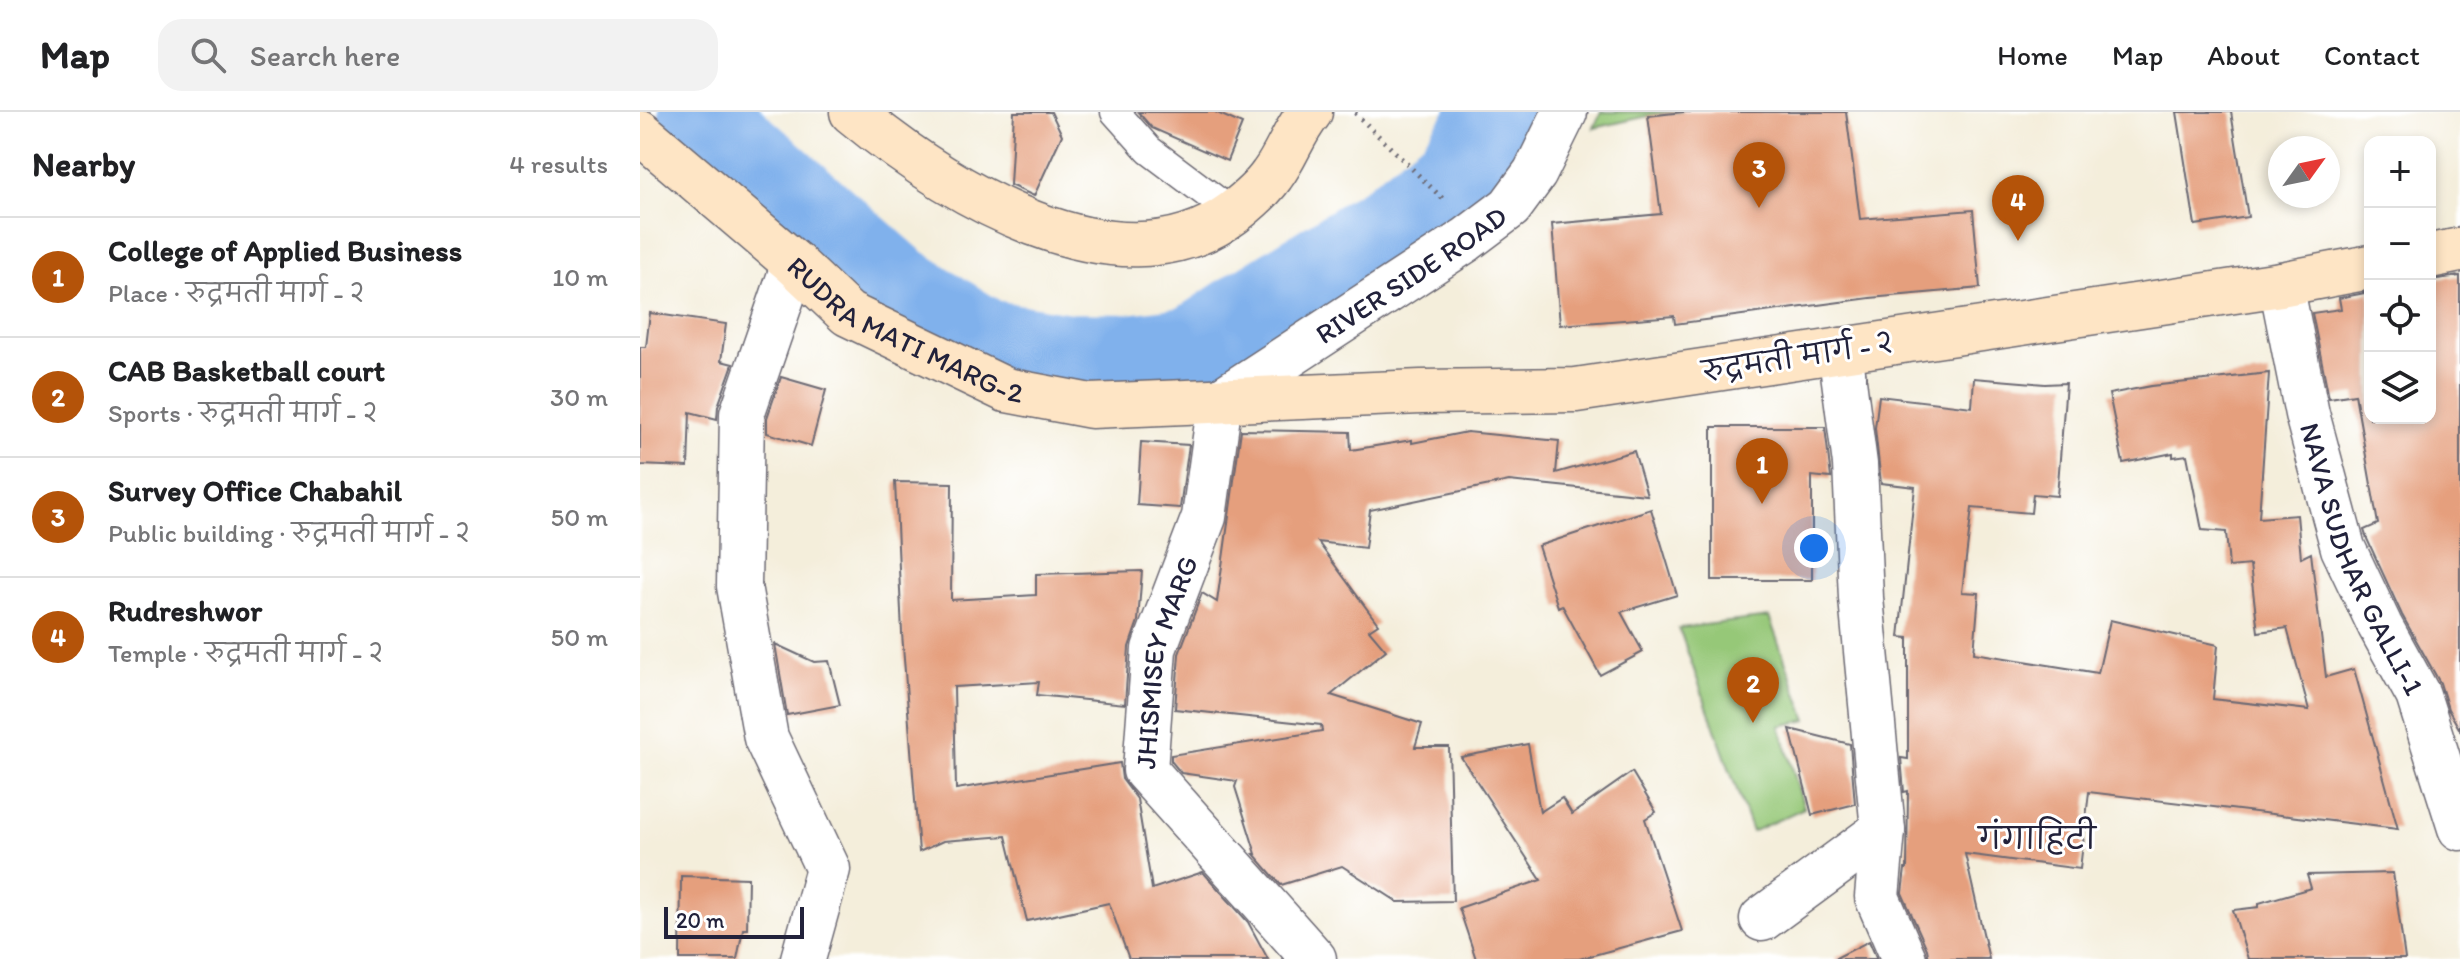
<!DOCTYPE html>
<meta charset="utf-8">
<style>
:root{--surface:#fff;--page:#f2f2f2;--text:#202124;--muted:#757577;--line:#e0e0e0;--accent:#b45309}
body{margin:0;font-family:Itim,"Playpen Sans Deva",sans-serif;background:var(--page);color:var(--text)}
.controls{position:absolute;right:24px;top:24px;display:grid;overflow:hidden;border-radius:16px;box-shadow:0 4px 12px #0003}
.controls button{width:72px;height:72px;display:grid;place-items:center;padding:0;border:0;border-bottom:2px solid var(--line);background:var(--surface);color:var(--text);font:40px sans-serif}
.compass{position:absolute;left:1628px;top:24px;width:72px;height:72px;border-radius:50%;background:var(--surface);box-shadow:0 4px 12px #0003;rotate:57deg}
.scale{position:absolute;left:24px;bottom:20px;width:140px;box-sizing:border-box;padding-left:8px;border:4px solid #22223b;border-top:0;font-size:22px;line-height:28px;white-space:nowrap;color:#22223b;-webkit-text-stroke:6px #fff;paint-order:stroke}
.you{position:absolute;left:1174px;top:436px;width:28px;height:28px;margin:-20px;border:6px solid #fff;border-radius:50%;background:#1a73e8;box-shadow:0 0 0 12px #1a73e833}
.badge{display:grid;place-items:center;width:52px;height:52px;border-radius:50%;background:var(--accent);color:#fff;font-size:26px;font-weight:700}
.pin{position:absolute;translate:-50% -66px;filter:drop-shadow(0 2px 4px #0008)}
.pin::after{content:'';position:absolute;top:42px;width:28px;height:24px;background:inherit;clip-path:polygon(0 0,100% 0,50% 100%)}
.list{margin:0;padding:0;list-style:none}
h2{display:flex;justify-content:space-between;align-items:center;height:104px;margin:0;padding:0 32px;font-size:34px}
h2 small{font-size:26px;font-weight:400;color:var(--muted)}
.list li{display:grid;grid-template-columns:52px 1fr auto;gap:24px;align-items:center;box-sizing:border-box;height:120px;padding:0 32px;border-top:2px solid var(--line)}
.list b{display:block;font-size:30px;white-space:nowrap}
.list p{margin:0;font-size:26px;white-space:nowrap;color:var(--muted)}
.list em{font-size:26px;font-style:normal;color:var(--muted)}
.icon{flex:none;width:44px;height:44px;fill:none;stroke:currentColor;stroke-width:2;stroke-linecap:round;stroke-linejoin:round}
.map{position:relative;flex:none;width:1820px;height:847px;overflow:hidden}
header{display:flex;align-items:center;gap:48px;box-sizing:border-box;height:112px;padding:0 40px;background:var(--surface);border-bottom:2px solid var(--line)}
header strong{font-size:38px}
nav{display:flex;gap:44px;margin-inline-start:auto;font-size:28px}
.search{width:560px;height:72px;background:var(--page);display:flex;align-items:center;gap:20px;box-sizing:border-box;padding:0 28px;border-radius:24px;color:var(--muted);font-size:30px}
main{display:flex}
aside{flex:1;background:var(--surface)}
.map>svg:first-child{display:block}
</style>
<header>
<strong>Map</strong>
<div class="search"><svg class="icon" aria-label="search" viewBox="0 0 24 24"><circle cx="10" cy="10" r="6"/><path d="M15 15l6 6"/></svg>Search here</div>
<nav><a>Home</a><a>Map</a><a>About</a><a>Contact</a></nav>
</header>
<main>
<aside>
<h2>Nearby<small>4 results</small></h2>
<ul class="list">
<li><span class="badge">1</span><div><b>College of Applied Business</b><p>Place · रुद्रमती मार्ग ‍- २</p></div><em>10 m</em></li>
<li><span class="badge">2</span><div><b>CAB Basketball court</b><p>Sports · रुद्रमती मार्ग ‍- २</p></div><em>30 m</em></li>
<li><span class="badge">3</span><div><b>Survey Office Chabahil</b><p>Public building · रुद्रमती मार्ग ‍- २</p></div><em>50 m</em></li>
<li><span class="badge">4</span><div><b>Rudreshwor</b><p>Temple · रुद्रमती मार्ग ‍- २</p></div><em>50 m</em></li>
</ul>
</aside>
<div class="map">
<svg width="1820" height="847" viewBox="0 0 1820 847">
<rect width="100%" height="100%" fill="#fff"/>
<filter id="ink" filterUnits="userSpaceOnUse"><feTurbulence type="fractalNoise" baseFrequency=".0125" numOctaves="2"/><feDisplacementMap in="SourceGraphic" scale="16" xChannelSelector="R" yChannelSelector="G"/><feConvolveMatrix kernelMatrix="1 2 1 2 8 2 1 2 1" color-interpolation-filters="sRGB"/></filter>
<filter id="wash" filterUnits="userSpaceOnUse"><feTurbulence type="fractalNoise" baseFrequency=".006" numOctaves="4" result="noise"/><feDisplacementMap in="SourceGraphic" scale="32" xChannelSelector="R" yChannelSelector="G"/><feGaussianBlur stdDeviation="1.8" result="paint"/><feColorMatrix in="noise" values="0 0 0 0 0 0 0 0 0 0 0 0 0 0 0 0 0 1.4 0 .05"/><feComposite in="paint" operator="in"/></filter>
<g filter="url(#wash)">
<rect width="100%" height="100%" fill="#f4eedb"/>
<g fill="#96c878" stroke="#5c755a" stroke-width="2">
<path d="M961,0H1043L1008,4L954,16Z"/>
<path d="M1129,505L1167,608L1140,614L1164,696L1112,720L1039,516Z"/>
</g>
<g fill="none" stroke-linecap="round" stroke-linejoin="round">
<path stroke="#80b1ec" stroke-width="84" d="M60,0L257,173L345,229L427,243L491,244L553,236L613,196L748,112L814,60L856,0"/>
</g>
<g id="blocks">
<g fill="#e59f7d">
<path d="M374,0H411L422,23L394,84L370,73Z"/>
<path d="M498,0H575L602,12L587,49L512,16Z"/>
<path d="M1043,0H1206L1220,107L1333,98L1340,176L1230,186L1035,212L1034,204L920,213L912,112L1021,102L1008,4Z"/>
<path d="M1537,0H1591L1608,105L1555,113Z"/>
<path d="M1820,164V618L1808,597L1800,571L1762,503L1727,427L1724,418L1738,412L1715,282L1689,286L1672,201L1701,197L1699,186L1730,180V306H1790V168Z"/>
<path d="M10,201L86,212L81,249L93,252L78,294L77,307L50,300L48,355L0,353V235H6Z"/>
<path d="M1629,261L1619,406L1657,403L1661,446L1671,441L1686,565L1714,557L1758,717L1449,680L1440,757L1325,742L1349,847H1289L1287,837L1262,781L1265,757H1267L1268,679L1264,680L1261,646L1268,647V526L1259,525L1275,375L1241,371L1235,316L1239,284L1332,295L1334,266L1405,272L1426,271L1417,384L1393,382L1391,401L1332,396L1322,480L1339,481L1334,541L1458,561L1470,508L1578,533L1573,587L1669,598L1647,516L1618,520L1610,453L1589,455L1586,420L1562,418L1547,343L1533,345V341L1483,351L1469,282L1511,274Z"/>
<path d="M141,265L186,278L171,334L127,321V306Z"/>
<path d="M1072,315H1185L1191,366L1172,364V468H1072Z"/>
<path d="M601,318L710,320L711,338L772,328V331L827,320L919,329L916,361L994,339L1007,383L869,369L730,398L725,436L678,430L738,512L729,518L746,538L691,583L782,612L775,635H809L813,789L758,790L702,754L641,773L614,742H616L595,675L597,669L541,661L531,649V643L682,619L681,613L535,597L539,542L562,481L577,490Z"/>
<path d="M501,330L549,333L540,396L497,393Z"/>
<path d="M255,370L312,371L311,488L396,483V462L502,459L498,509L489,535L485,592L397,583L399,570L314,575L316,677L480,651L482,667L497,687L512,777L563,760L608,810L628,847H489L469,791L387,809L366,724L303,729L279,740L262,521Z"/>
<path d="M1011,397L1037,483L981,500L1003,540L960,563L922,493L918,495L898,434Z"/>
<path d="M135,532L174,550L189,549L200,593L147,603Z"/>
<path d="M1150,617L1210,632L1215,692L1172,703Z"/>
<path d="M888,632L900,700L922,686L932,702L992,660L1016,700L1005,707L1042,819L939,847H836L819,796L901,768L821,645Z"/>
<path d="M1753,761L1765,847H1608L1593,798L1619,795V791L1671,776L1667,763Z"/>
<path d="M41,764L108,766L107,817H103L97,847H40Z"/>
<path d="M1229,829L1237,847H1194Z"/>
</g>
</g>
</g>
<g filter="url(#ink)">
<use href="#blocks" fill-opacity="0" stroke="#6c6973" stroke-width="2"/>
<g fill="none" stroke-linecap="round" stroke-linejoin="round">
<defs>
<path id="lane" d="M475,0L509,38L593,101"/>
<g id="street">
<path d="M154,151L102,302L99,474L126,626L188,757L163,847"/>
<path id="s1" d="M1641,172L1667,302L1703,436L1740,514L1778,583L1820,716"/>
<path d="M1243,718L1237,785L1264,847"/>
<path d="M1122,807L1243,718L1221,486L1215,352L1200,238"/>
<path id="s2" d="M674,847L505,658L514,537L564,405L580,289L826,128L870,95L895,61L925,0"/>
</g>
<g id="secondary">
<path d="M212,0C304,76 477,187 593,101C606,91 623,76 632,63C647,43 654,19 670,0"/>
<path id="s3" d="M0,20L154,151L208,202L366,278L451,294L781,280L936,278L1641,172L1730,155"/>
<path d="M1790,144L1820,138"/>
</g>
</defs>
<use href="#lane" stroke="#6c6973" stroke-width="31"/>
<use href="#street" stroke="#6c6973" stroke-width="47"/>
<use href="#secondary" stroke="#6c6973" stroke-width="47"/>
<path stroke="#6c6973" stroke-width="5" stroke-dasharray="2 6" stroke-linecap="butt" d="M715,1L805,89"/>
<use href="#lane" stroke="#fff" stroke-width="28"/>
<use href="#street" stroke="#fff" stroke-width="44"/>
<use href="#secondary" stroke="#fee5c5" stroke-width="44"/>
</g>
</g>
<g text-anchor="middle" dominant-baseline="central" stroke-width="6" stroke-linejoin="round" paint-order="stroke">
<g font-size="28" fill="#22223b" stroke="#fff">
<text stroke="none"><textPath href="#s2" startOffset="862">RIVER SIDE ROAD</textPath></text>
<text stroke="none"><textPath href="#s3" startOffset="334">RUDRA MATI MARG-2</textPath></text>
<text transform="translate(1157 245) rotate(-9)">रुद्रमती मार्ग ‍- २</text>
<text stroke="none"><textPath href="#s1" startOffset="288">NAVA SUDHAR GALLI-1</textPath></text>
<text stroke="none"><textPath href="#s2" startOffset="364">JHISMISEY MARG</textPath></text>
</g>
<g font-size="30" fill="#22223b" stroke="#fff">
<text x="1397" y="726">गंगाहिटी</text>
</g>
</g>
</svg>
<div class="controls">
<button>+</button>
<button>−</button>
<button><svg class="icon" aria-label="locate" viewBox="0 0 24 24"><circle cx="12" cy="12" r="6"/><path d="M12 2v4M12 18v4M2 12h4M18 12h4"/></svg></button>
<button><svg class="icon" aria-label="layers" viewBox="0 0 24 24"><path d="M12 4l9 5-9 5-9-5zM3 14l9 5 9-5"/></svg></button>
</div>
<svg class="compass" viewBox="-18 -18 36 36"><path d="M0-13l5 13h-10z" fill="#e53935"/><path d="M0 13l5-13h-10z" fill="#757577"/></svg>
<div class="scale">20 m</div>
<div class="you"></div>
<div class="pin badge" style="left:1122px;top:392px">1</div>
<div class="pin badge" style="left:1113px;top:611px">2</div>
<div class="pin badge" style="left:1119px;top:96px">3</div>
<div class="pin badge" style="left:1378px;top:129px">4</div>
</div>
</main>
